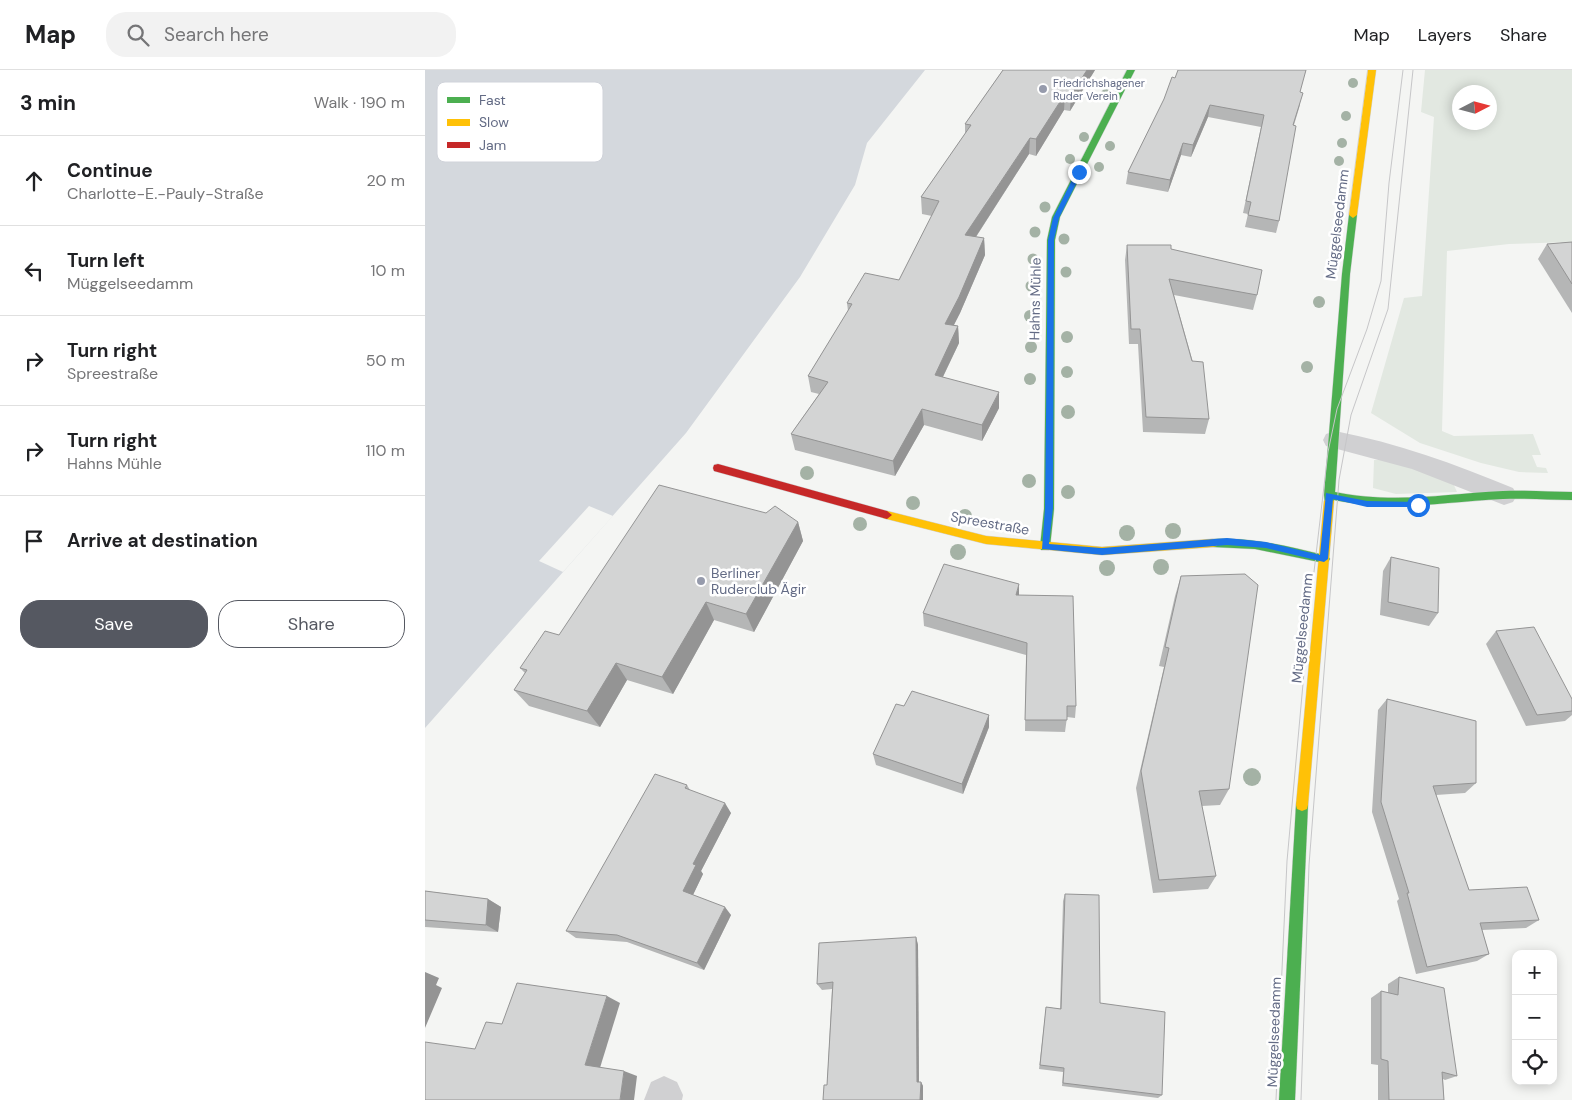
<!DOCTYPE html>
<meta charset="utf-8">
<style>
:root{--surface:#fff;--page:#f2f2f2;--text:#202124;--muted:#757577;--line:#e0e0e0;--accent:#555861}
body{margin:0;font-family:"DM Sans",sans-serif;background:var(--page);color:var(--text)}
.controls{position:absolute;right:15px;bottom:15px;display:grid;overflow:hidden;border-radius:10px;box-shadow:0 2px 12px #0003}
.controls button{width:45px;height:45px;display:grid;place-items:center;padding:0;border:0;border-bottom:1px solid var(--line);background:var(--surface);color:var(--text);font:25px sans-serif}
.compass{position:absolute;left:1027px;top:15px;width:45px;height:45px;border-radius:50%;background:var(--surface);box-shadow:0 2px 12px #0003;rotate:84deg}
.stop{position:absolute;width:15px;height:15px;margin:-11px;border:4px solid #1a73e8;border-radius:50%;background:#fff}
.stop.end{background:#1a73e8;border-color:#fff;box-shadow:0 1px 5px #0008}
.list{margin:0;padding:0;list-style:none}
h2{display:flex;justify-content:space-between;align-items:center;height:65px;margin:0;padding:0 20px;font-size:21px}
h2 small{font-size:16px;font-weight:400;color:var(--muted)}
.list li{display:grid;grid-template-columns:32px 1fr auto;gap:15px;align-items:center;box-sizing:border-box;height:90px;padding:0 20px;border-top:1px solid var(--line)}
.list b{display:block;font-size:19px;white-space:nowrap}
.list p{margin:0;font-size:16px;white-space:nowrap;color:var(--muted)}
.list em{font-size:16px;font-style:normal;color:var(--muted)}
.actions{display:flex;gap:10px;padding:15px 20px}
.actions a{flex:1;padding:11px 0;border:1px solid var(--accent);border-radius:20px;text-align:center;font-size:18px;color:var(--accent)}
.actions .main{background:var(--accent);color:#fff}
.icon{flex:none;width:28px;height:28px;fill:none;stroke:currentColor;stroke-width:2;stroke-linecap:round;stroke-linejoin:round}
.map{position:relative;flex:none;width:1147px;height:1030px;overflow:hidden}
header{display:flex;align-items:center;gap:30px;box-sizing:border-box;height:70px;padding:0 25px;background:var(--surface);border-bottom:1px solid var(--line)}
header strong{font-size:24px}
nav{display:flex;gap:28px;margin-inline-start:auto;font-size:18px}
.search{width:350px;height:45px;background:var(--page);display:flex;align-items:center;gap:12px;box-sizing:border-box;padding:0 18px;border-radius:20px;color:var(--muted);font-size:19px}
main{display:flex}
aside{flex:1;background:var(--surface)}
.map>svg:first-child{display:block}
</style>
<header>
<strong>Map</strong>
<div class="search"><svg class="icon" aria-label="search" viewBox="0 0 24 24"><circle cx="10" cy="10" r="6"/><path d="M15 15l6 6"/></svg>Search here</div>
<nav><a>Map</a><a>Layers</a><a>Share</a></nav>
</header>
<main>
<aside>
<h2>3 min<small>Walk · 190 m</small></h2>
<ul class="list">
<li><svg class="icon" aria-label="ahead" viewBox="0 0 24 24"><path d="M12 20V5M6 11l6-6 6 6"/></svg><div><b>Continue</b><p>Charlotte-E.-Pauly-Straße</p></div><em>20 m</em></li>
<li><svg class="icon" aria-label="left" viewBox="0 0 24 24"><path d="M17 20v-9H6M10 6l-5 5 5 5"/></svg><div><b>Turn left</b><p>Müggelseedamm</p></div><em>10 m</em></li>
<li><svg class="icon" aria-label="right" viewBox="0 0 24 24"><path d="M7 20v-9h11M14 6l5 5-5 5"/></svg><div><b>Turn right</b><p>Spreestraße</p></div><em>50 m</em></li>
<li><svg class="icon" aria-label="right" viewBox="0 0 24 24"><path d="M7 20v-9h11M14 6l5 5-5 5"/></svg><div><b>Turn right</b><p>Hahns Mühle</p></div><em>110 m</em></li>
<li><svg class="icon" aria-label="arrive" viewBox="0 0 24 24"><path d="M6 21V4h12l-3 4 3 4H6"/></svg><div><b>Arrive at destination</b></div></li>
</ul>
<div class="actions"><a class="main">Save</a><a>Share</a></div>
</aside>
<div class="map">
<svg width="1147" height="1030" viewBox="0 0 1147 1030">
<rect width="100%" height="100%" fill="#f4f5f3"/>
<g fill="#e2e8e1" fill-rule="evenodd">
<path d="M1000,0H1147V172L1084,174L1022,181L1017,361L1029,366L1108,364L1116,385H1107L1112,397L1121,398L1123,403L1094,402L1056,393L995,373L946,343L979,228L997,226L1009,47L996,42ZM1034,22H1064V52H1034Z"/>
<path d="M949,390H963L1028,413L1032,422L971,424L948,418Z"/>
</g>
<path fill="#d4d8dd" d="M0,0H500L442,73L430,115L375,207L261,363L0,658Z"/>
<path fill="#f4f5f3" d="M164,436L188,446L138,502L114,491Z"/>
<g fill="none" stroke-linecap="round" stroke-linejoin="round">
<defs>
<g id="fast">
<path d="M702,0H710L635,147L630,170L629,439L625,477L624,480H616L615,477L619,439L622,170L627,147Z"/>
<path d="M928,142L932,145L925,204L910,422C968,434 1020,424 1078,421C1101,420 1124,422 1147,422V430C1124,430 1101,428 1078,429C1019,432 968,442 909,430L908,434H900L899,425L917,204L924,145Z"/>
<path d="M788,469C826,467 862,476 899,485L903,486L905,489L903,492L899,493L830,479L788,477L784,476L783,473L784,470Z"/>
<path d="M877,729L882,731L883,735L870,1030H854L871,735L872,731Z"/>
</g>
<g id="slow">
<path d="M943,0H951L932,145L928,148L924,145Z"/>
<path d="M904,427L909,431L883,735L882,739L877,741L872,739L871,735L899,431Z"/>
<path d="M462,441L561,466L677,477L788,469L792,470L793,473L792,476L788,477L677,485L561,474L458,448L457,445L458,442Z"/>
</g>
<path id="jam" d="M293,394L462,441L467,445L462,449L289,401L288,398L289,395Z"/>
</defs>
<use href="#fast" stroke="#d1d2d3" stroke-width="1"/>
<use href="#slow" stroke="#d1d2d3" stroke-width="1"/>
<use href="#jam" stroke="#d1d2d3" stroke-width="1"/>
<g fill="#d0d0d2" fill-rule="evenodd">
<path d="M910,361C972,373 1030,394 1088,418L1092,425L1088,432L1079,435L987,399L901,376L898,370L901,364Z"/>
<path d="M239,1006L252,1012L258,1025L257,1030H219L226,1012Z"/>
</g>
<use href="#fast" fill="#4caf50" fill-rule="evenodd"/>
<use href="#slow" fill="#ffc107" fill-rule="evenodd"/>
<use href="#jam" fill="#c62828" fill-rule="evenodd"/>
<g stroke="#c6c6c8" stroke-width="1">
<path d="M851,1030L862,791L885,536L903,382L912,339L942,259L956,211L964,113L978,0"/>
<path d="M876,1030L884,795L914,410L926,345L963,239L988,0"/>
</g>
</g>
<g fill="#a4b2a5">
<circle cx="928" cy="13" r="5"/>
<circle cx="681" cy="24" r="5"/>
<circle cx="921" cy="46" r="5"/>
<circle cx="659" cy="67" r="5"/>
<circle cx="917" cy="73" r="5"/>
<circle cx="685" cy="76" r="5"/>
<circle cx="645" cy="89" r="5"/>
<circle cx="914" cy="91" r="5"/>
<circle cx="674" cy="97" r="5"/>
<circle cx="620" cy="137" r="5.5"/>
<circle cx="610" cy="162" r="5.5"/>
<circle cx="639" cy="169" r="5.5"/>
<circle cx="608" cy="189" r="5.5"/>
<circle cx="641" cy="202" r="5.5"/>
<circle cx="606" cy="216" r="5.5"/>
<circle cx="894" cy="232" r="6"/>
<circle cx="605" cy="246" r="6"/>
<circle cx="642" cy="267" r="6"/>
<circle cx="606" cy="277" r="6"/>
<circle cx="882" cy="297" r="6"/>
<circle cx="642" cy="302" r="6"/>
<circle cx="605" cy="309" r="6"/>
<circle cx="643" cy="342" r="7"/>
<circle cx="382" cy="403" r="7"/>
<circle cx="604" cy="411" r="7"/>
<circle cx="643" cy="422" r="7"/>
<circle cx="488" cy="433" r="7"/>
<circle cx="540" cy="446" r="7"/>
<circle cx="435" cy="454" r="7"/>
<circle cx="748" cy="461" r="8"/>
<circle cx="702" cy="463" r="8"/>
<circle cx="533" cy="482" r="8"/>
<circle cx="736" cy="497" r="8"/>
<circle cx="682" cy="498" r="8"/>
<circle cx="827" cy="707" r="9"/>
</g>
<g fill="#b5b6b6">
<path d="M578,0H670L645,41L639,40L611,86L604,84L551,167L559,168L560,185L535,243L529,255L533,256L534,273L518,307L574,338L557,371L499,355L470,406L370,380L366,364L394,324L386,322L383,306L423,241L422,233L474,210L507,146L497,144L496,127L540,64V54Z"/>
<path d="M750,8L875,22V35L869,55L854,151L851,163L820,157L823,144L818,143L836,57L783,47L766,87L756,85L743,122L701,114L703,102Z"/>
<path d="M1147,172V243L1113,189L1122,174Z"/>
<path d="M702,175L746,179L832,225L828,240L749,225L784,349L780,364L718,362L713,274H704L700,190Z"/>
<path d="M373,452L378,471L329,562L289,550L248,624L202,610L175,657L104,636L89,620L100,603L95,598Z"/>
<path d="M966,487L1013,543L1004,556L955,545L958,501Z"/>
<path d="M756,506L804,719L795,735L777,736L791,806L783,819L728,823L711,718L739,597L734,596L750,526Z"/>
<path d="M594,525L651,636L650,648L642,647L640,662L600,661L601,585L499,556L498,543Z"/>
<path d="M1071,561L1147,629V645L1140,651L1101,656L1061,574Z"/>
<path d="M962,629L1051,713L1040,723L1011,725L1044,820L1114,850L1101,858L1057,860L1064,884L1052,891L991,904L972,831L974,829L947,742L953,640Z"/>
<path d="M479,636L564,645V657L538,724L451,695L448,684Z"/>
<path d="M262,715L265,720L306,743L276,801L278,804L268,825L306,845L279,900L202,872L151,868L141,861Z"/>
<path d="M0,821L63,829L76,837L73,862L0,857Z"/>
<path d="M640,824L675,933L737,1025L733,1028L637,1016L638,1002L614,999L621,937L635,939L638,831Z"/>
<path d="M491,867L493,875L494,1012H496L498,1016V1030H398L402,1015L407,919L397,920L392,914Z"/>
<path d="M974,907L1032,1006L1020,1010L1018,1009L1019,1030H953V995L946,994V928L956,921L963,923V914Z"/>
</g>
<g fill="#949494">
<path d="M662,0H670L645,41L646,25Z"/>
<path d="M640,24L639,40L611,86V69Z"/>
<path d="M785,35L783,47L766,87L768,75Z"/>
<path d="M605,68L604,84L541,182L540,165Z"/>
<path d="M758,73L756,85L743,122L745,110Z"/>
<path d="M559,168L560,185L535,243L521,270L520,254Z"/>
<path d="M533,256L534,273L511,321L510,305Z"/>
<path d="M574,322V338L557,371V355Z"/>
<path d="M497,339L499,355L470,406L468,391Z"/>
<path d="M373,452L378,471L329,562L321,544Z"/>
<path d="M594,514V527L591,525Z"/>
<path d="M281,532L289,550L248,624L237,607Z"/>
<path d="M191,593L202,610L175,657L162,641Z"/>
<path d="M564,645V657L538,724L537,714Z"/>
<path d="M300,733L306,743L276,801L278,804L266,829L258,821L268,794Z"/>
<path d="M63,829L76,837L73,862L61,855Z"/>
<path d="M300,837L306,845L279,900L272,893Z"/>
<path d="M491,867L493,875L494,1016L492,1012Z"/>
<path d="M0,902L14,908L11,915L17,918L0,958Z"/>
<path d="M182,926L195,933L174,1001L160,995Z"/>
<path d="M199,1001L212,1006L209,1030H195Z"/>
<path d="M496,1012L498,1016V1030H495Z"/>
</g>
<g fill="#d3d4d4" stroke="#949494">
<path d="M578,0H662L646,25L640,24L611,69L605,68L540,165L559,168L534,227L520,254L533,256L510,305L574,322L557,355L497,339L468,391L366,364L403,312L383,306L427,234L422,233L440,203L474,210L514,131L496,127L546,55L540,54Z"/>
<path d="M753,0H881L875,22L878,23L868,55L871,56L854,151L823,145L826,132L821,131L839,45L785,35L768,75L758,73L745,110L703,102L739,29L747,7L750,8Z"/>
<path d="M1147,172V214L1122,174Z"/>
<path d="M702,175H746V179L837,200L832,225L744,209L767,291L778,292L784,349L721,347L715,259H706Z"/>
<path d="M234,415L341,443L350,436L373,452L321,544L281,532L237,607L191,593L162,641L89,620L102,600L95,598L120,561L134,565Z"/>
<path d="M966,487L1014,498L1013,543L963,532Z"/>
<path d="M519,494L594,514L591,525L648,526L651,636H642V650H600L602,573L498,543Z"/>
<path d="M820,504L833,515L804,719L774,721L791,806L734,810L716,701L744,578L740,577L756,506Z"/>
<path d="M1109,557L1147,629V641L1112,645L1071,561Z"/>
<path d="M487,621L564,645L537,714L448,684L471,634L479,636Z"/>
<path d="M962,629L1051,651V713L1008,716L1044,820L1102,817L1114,850L1055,853L1064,884L1002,897L982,823H984L956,732Z"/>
<path d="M230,704L262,715L260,718L300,733L268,794L271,795L258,821L300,837L272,893L192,865L141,861Z"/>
<path d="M0,821L63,829L61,855L0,850Z"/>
<path d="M640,824L674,825L675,933L740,942L737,1025L638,1013L639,998L615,995L621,937L636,939Z"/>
<path d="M491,867L492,1012H496L495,1030H398L399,1015H402L408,912L392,914L394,873Z"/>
<path d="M974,907L1019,918L1032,1006L1017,1002L1019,1030H964L963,991L956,989V921L973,925Z"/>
<path d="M92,913L182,926L160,995L199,1001L195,1030H0V972L50,979L61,952L77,954Z"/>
</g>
<path fill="#1a73e8" d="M654,100L657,102L634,148L629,170L628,438L624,474L677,478L802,468L841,472L895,485L901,423L942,431L993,432L997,435L996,437H942L908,429L903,489L899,492L841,478L802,475L677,485L617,479L620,438L623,170L628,148L651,102Z"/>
<g fill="#969bac" stroke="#fff" stroke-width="2">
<circle cx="618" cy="19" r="5"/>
<circle cx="276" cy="511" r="5"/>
</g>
<g text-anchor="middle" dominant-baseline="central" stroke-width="5" stroke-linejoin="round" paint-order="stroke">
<g font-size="11" fill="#636b85" stroke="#fff" text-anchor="start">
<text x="628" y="13">Friedrichshagener<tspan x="628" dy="13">Ruder Verein</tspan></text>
</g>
<g font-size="14" fill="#636b85" stroke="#fff">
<text transform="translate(912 154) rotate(-83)">Müggelseedamm</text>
<text transform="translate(610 229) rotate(-89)">Hahns Mühle</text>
<text transform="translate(565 453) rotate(10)">Spreestraße</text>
<text transform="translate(877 558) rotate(-84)">Müggelseedamm</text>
<text transform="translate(849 962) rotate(-88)">Müggelseedamm</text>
</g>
<g font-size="14" fill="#636b85" stroke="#fff" text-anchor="start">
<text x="286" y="503">Berliner<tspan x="286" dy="16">Ruderclub Ägir</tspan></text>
</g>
</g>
<rect x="12" y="12" width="166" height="80" rx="8" fill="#fff" stroke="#d0d3da" stroke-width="1"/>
<rect x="22" y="27" width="23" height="6" fill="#4caf50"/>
<rect x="22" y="49" width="23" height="7" fill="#ffc107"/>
<rect x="22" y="72" width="23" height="6" fill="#c62828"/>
<g font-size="14" fill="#636b85">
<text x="54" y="35">Fast</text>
<text x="54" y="57">Slow</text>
<text x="54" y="80">Jam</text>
</g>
</svg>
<div class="controls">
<button>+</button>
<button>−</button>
<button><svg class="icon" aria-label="locate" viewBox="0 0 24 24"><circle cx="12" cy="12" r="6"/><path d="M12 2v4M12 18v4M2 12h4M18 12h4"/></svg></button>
</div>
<svg class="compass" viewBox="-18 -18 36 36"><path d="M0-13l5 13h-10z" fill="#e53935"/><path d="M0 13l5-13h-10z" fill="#757577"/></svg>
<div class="stop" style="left:993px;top:435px"></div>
<div class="stop end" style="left:654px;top:102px"></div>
</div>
</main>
